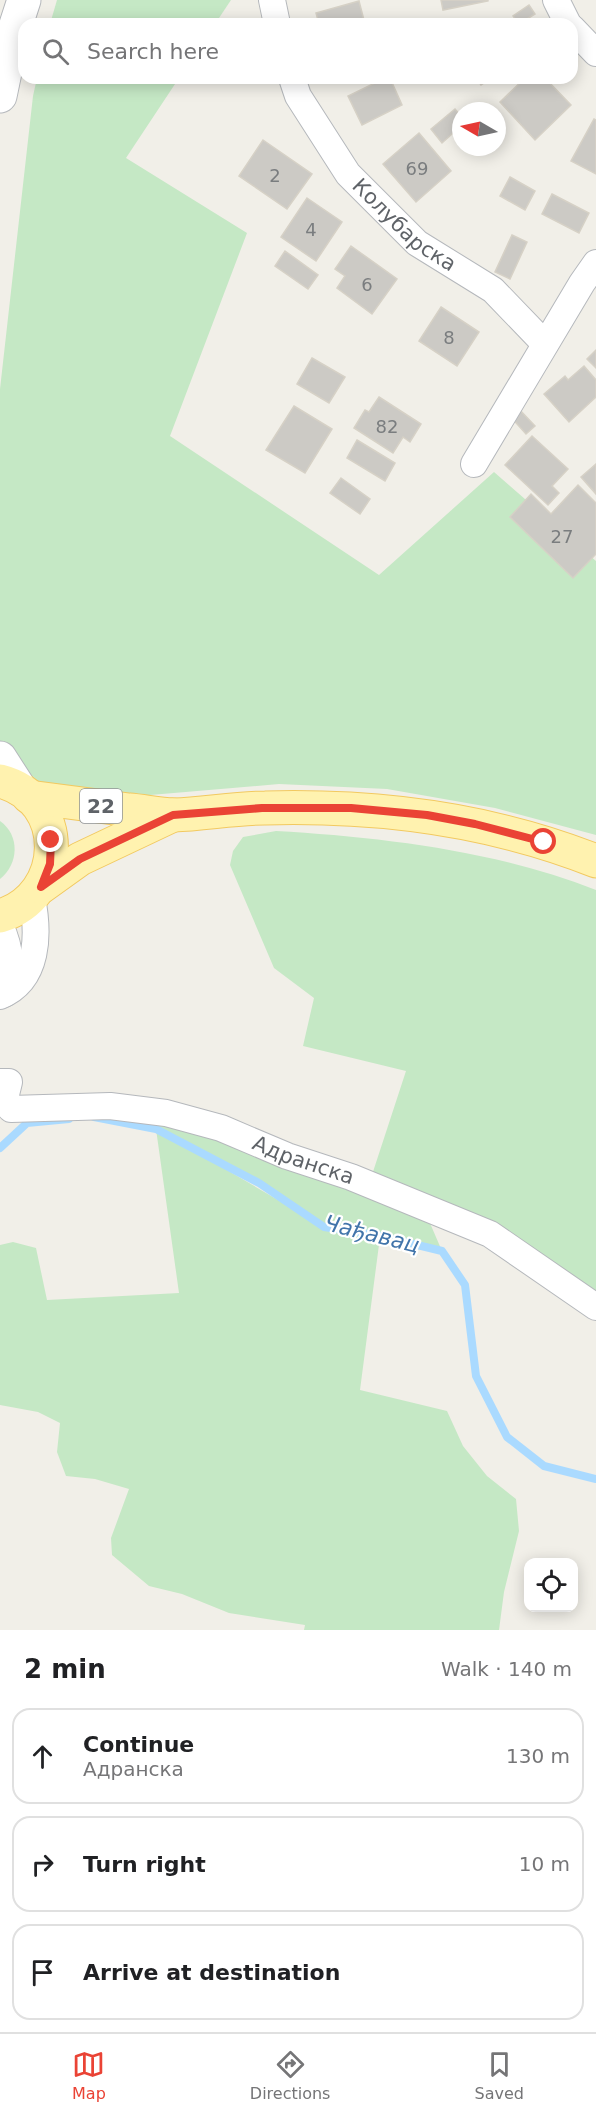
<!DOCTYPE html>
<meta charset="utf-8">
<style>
:root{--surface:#fff;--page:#f2f2f2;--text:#202124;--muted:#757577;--line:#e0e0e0;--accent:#ea4335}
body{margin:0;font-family:"DejaVu Sans",sans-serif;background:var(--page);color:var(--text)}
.controls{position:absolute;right:18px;bottom:18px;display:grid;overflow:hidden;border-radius:12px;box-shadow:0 3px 15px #0003}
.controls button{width:54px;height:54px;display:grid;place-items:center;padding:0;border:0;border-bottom:2px solid var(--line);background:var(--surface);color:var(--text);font:30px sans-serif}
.compass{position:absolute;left:452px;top:102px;width:54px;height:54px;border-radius:50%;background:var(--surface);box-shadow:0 3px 15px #0003;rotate:279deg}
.stop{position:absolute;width:18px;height:18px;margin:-14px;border:4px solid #ea4335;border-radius:50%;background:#fff}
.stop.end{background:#ea4335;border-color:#fff;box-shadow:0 2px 6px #0008}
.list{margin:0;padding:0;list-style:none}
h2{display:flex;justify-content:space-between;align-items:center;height:78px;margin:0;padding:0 24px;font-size:26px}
h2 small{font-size:20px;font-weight:400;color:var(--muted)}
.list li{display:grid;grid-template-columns:39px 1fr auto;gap:18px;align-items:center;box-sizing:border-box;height:96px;margin:0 12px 12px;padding:0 12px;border:2px solid var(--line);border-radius:18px}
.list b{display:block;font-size:22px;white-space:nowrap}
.list p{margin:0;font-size:20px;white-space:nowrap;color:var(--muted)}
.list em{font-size:20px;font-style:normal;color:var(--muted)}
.icon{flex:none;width:33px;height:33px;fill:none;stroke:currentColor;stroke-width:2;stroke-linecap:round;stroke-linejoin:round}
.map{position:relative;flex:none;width:596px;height:1630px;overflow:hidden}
.search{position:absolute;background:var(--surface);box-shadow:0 3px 15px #0003;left:18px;right:18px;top:18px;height:66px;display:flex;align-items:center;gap:15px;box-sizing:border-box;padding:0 21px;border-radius:18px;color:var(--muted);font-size:22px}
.sheet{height:402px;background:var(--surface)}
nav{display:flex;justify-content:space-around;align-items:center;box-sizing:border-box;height:84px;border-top:2px solid var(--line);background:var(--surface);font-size:16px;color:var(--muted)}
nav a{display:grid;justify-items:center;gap:3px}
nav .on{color:var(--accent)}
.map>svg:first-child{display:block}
</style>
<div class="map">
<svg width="596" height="1630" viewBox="0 0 596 1630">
<rect width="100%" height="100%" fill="#f1efe8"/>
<g fill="#c5e8c5" fill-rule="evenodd">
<path d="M57,0H231L215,24H50Z"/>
<path d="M37,78H179L126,158L247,233L170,436L379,575L494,472L596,561V835L495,808L387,789L279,784L115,798L53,793L17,772L0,741V389L33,96Z"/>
<path d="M0,821C20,835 19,864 0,879Z"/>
<path d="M276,831C381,837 498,851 596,890V1307L423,1207L442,1251L380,1237L360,1390L447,1411L463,1446L487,1476L516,1499L519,1531L504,1592L499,1630H304L305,1625L229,1613L182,1594L149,1586L112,1555L111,1538L129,1489L95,1479L66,1476L57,1452L60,1423L38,1412L0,1405V1245L13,1242L36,1248L47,1300L179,1293L156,1129L166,1113L369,1184L406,1071L303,1046L314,998L274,968L230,865L233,851L243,837ZM172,1138L259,1183L314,1221Z"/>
</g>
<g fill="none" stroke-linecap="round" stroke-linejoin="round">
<g stroke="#aadaff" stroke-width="8">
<path d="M94,1117L156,1129L259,1183L324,1227L376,1235L442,1251L465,1285L476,1376L507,1437L544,1466L596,1479"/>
<path d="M0,1148L27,1123L69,1119"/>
</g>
</g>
<g fill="#cccac5" stroke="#d6d1c6" stroke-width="1.5">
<path d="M441,0H488V1L443,10Z"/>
<path d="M359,1L365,24H319L316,13Z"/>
<path d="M529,5L535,14L519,24L513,16Z"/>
<path d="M385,78H390L402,105L362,125L348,96Z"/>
<path d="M476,78H491L481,85Z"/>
<path d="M525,78H545L571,105L535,140L500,102Z"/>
<path d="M455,109L461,116V126L442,143L431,129Z"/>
<path d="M594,119L596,120V174L571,161Z"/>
<path d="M419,133L451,171L416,202L383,164Z"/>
<path d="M263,140L312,174L287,209L239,176Z"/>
<path d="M510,177L535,191L525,210L500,196Z"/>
<path d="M552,194L589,213L579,233L542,214Z"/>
<path d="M307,198L342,222L316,261L281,237Z"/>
<path d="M512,235L527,242L510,279L495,272Z"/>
<path d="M351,246L397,279L372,314L337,288L345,276L335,269Z"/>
<path d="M285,251L318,275L308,289L275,266Z"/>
<path d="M441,307L479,332L457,366L419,341Z"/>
<path d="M596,350V368L587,359Z"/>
<path d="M312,358L345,377L329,403L297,384Z"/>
<path d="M584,366L596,380V397L569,422L544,394L565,376L568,380Z"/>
<path d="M379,397L421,424L410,442L403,437L393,453L354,428L365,410L369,412Z"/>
<path d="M294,406L332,429L305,473L266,450Z"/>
<path d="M517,407L535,426L526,434L508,414Z"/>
<path d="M532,436L568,469L552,486L559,493L548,505L505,465Z"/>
<path d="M357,440L395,463L385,481L347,458Z"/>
<path d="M596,464V494L581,477Z"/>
<path d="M341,478L370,499L360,514L330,493Z"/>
<path d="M578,485L596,503V554L573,578L510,517L531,494L551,514Z"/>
</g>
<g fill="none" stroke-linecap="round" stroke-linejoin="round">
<defs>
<g id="minor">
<path d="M272,0L277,24"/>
<path d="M556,0L568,24"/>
<path d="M572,28L596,53"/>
<path id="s1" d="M292,78L298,96L348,174L417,243L493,290L545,344"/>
<path d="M474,464L582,283L596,263"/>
<path d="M0,925C11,949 13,970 4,994"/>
<path d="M0,996C39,980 39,934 32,898"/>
<path id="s2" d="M0,1082H9C7,1092 2,1101 11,1109L110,1106L166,1113L221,1128L287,1156L351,1177L490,1234L596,1307"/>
</g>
<g id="tertiary">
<path d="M0,96L13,34L24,0"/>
<path d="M0,758L20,789"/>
</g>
<g id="primary">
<path d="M0,781C70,799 67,896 0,916"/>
<path d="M29,797C62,801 96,806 129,810C144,811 159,815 174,815C204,814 235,808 265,808C378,805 490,819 596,861"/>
<path d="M41,887L80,859L173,815"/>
</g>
</defs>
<use href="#minor" stroke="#b5b8bc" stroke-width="28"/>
<use href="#tertiary" stroke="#b5b8bc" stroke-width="35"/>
<use href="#primary" stroke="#f2c960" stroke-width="35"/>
<use href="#minor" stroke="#fff" stroke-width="26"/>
<use href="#tertiary" stroke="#fff" stroke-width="33"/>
<use href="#primary" stroke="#fff2af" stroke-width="33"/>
</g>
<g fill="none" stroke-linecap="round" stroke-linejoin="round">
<path stroke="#ea4335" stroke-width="8" d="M51,840L50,864L41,887L80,859L173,815L262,808H351L427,815L475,824L544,842"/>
</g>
<g text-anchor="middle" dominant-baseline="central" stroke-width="4.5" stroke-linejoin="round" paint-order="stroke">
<g font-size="18" fill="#7a7d7f">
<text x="417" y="168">69</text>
<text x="275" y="175">2</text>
<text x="311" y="229">4</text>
<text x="367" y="284">6</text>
<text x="449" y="337">8</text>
<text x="387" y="426">82</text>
<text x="562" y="536">27</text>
</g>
<rect fill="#fff" stroke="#8f9295" stroke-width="1.5" x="80" y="789" width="42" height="34" rx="4.5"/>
<g font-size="20" font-weight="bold" fill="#5f6368">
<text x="101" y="806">22</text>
</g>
<g font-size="21" fill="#5f6368" stroke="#fff">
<text stroke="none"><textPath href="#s1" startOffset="188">Колубарска</textPath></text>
<text stroke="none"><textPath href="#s2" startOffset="339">Адранска</textPath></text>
</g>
<g font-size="22" font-style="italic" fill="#4174aa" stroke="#fff">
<text transform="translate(372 1234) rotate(14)">Чађавац</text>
</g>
</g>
</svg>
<div class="controls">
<button><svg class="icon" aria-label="locate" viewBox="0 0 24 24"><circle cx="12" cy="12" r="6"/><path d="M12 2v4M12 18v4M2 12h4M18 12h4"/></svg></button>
</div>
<svg class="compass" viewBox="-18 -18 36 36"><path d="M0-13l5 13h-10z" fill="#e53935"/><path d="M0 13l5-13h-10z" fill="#757577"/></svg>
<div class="stop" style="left:544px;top:842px"></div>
<div class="stop end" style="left:51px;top:840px"></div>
<div class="search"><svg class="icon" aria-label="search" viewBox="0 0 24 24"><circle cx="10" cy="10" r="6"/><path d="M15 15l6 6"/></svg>Search here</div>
</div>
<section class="sheet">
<h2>2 min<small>Walk · 140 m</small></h2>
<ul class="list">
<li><svg class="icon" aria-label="ahead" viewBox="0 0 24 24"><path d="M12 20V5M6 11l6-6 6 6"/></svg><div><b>Continue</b><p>Адранска</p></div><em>130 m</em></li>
<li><svg class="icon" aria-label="right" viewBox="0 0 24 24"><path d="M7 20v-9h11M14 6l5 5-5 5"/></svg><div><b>Turn right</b></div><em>10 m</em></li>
<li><svg class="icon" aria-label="arrive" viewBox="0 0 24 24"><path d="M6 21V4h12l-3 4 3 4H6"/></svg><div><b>Arrive at destination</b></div></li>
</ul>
</section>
<nav>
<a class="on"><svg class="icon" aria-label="map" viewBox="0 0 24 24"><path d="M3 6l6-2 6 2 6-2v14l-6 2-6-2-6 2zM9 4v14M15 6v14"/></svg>Map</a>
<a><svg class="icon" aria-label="directions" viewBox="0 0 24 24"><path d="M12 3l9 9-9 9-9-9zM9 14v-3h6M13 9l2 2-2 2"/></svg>Directions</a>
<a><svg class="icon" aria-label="saved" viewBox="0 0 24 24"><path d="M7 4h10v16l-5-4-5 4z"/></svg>Saved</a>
</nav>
